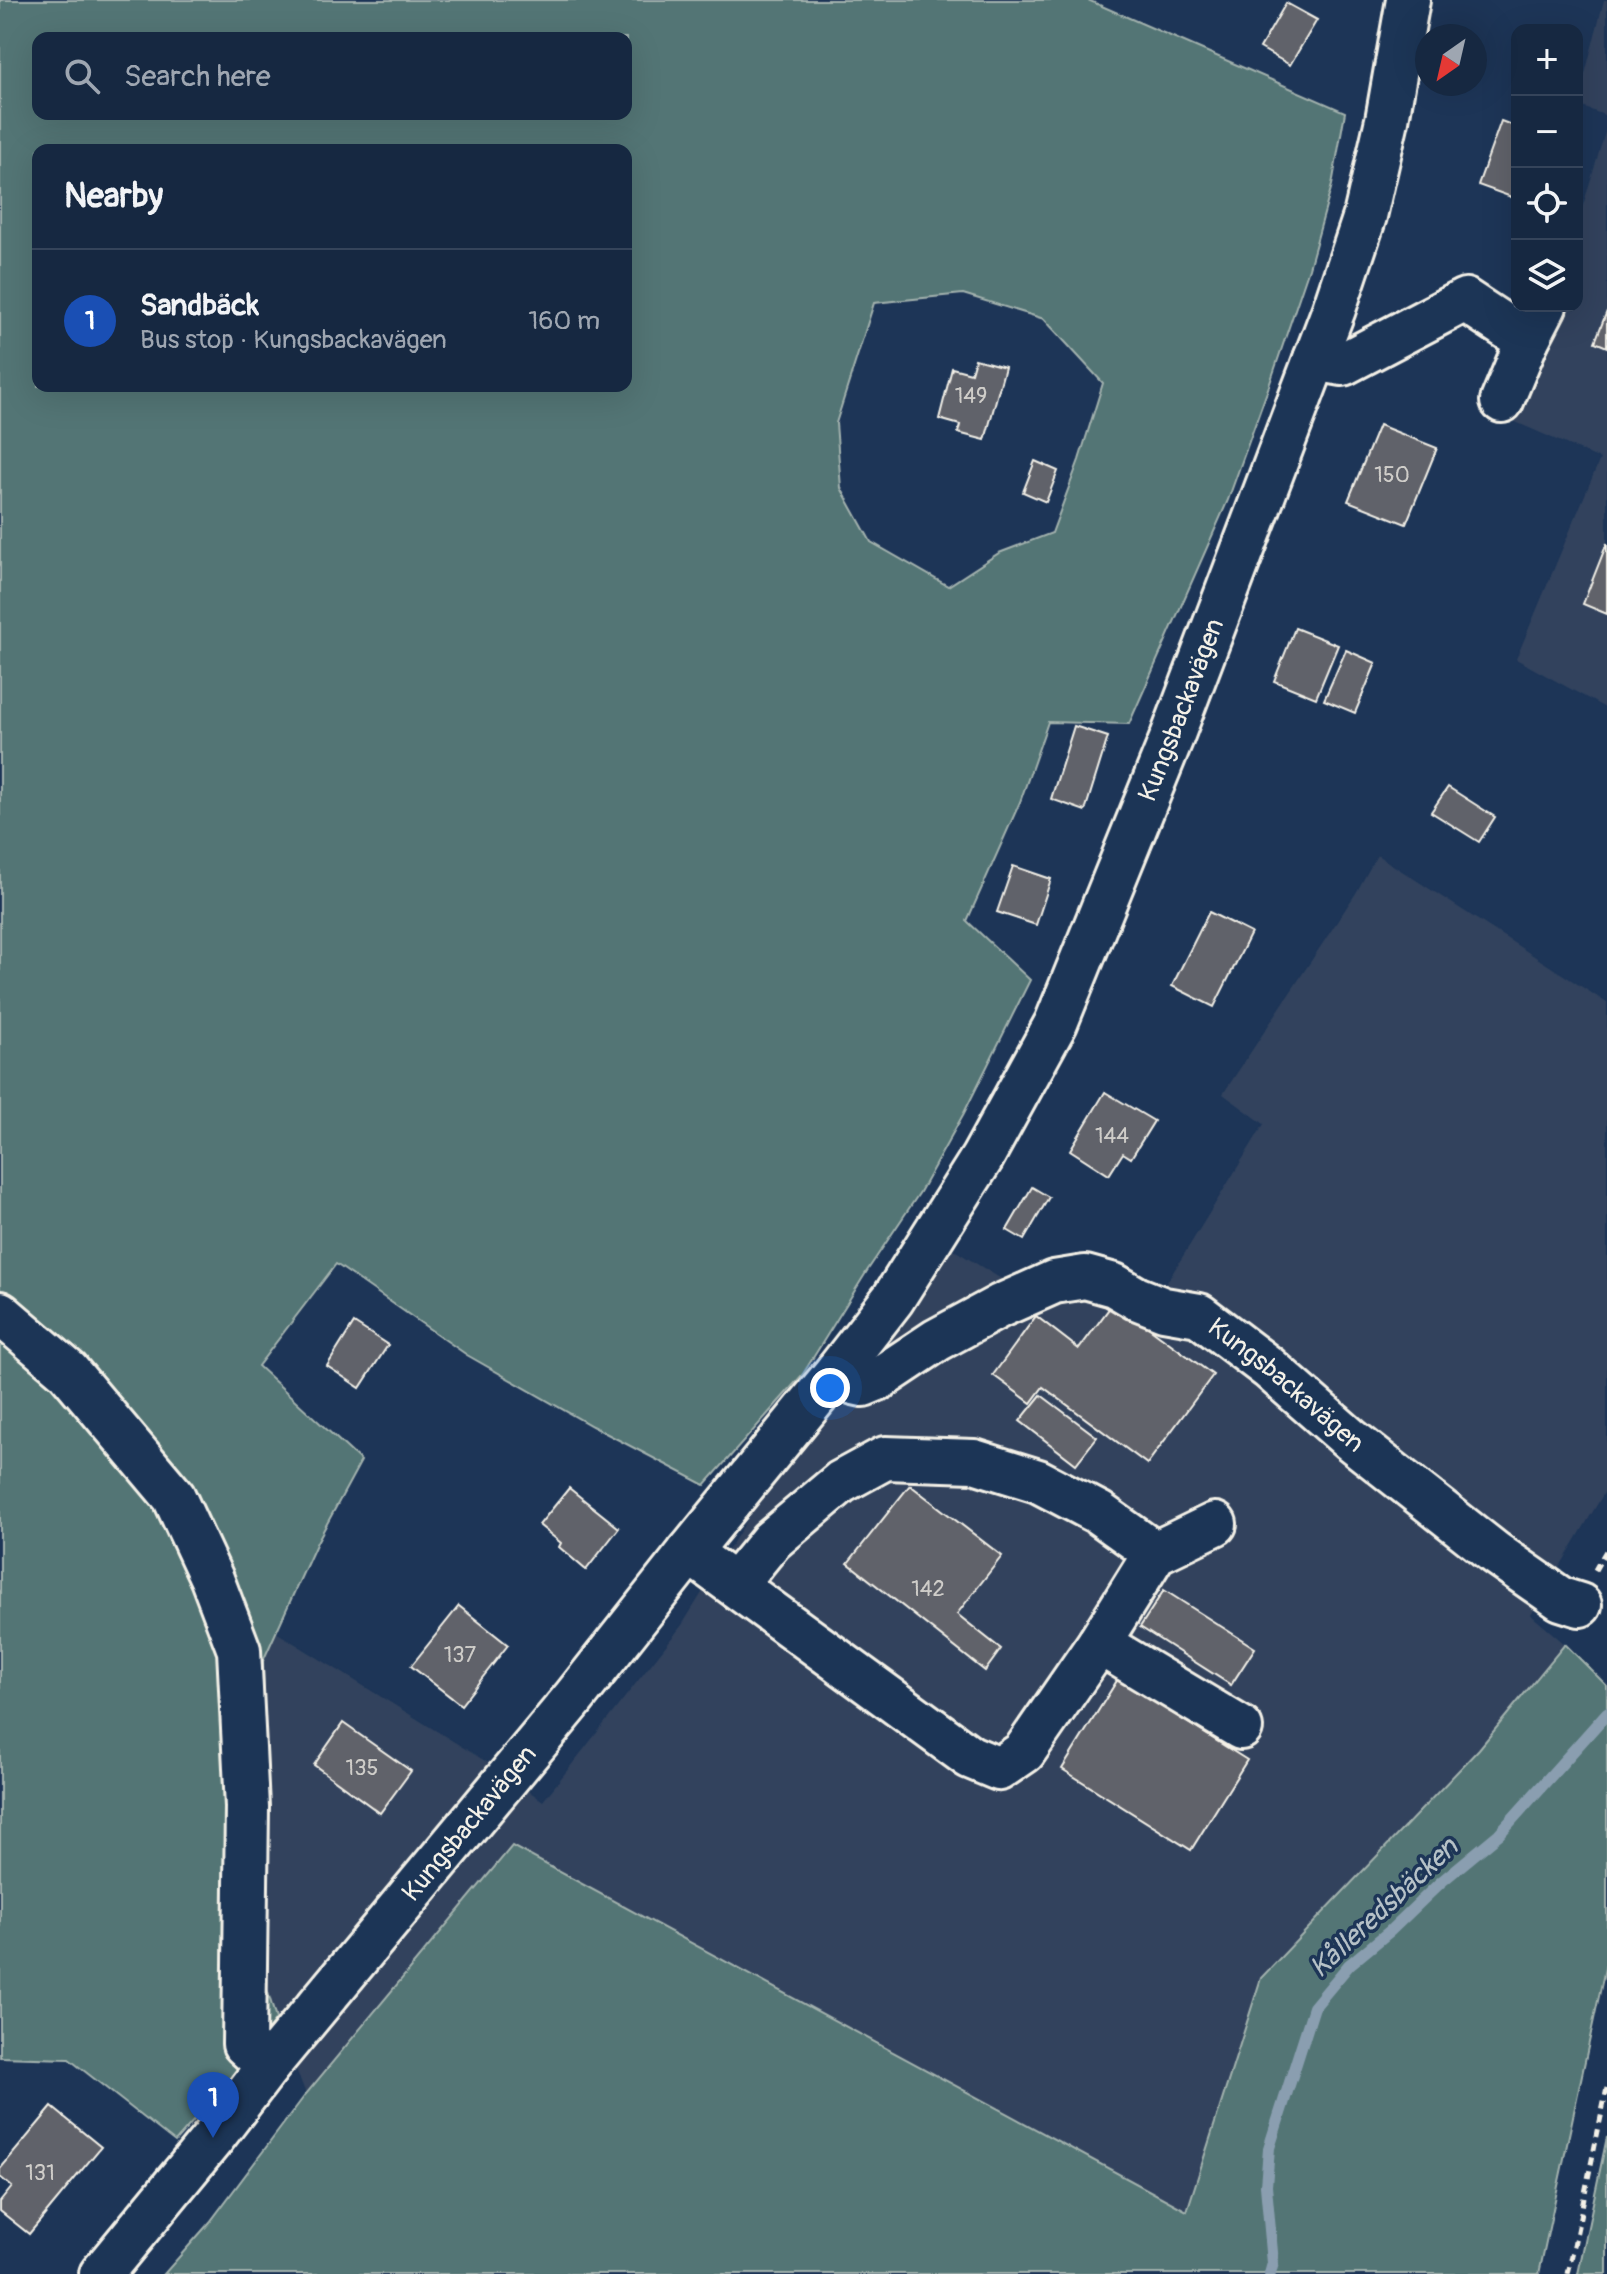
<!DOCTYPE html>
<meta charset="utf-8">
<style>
:root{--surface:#162841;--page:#23344c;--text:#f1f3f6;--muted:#9ea6b1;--line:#35445a;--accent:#ff9aa2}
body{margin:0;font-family:Pangolin,sans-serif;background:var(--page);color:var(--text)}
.controls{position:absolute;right:24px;top:24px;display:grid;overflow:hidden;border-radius:16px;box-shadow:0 8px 32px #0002}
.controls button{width:72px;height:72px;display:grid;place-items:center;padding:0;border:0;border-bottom:2px solid var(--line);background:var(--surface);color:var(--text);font:40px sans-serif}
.compass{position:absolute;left:1415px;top:24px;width:72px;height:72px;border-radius:50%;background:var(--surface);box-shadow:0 8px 32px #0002;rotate:214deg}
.you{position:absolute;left:830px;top:1388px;width:28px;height:28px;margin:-20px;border:6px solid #fff;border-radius:50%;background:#1a73e8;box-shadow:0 0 0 12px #1a73e833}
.badge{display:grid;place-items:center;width:52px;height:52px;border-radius:50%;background:var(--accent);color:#fff;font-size:26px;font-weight:700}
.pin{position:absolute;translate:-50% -66px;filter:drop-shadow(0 2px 4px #0008)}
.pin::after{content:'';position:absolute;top:42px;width:28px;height:24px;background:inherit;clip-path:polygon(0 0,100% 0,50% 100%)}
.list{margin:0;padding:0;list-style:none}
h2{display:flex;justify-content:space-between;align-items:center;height:104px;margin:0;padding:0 32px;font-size:34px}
h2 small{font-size:26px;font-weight:400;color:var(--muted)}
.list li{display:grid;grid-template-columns:52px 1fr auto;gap:24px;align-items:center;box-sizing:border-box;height:144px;padding:0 32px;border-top:2px solid var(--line)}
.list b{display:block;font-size:30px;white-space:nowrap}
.list p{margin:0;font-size:26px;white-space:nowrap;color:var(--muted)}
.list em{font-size:26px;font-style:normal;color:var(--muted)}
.icon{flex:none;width:44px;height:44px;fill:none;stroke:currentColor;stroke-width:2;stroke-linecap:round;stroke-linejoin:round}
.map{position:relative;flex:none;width:1607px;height:2274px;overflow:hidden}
.search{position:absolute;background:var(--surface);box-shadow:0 8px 32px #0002;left:32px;top:32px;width:600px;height:88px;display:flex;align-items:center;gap:20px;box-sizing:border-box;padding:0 28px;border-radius:16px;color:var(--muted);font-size:30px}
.panel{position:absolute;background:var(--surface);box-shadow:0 8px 32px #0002;left:32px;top:144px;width:600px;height:248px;border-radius:16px}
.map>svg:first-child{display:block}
</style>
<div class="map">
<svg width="1607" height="2274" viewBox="0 0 1607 2274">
<rect width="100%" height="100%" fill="#1d3557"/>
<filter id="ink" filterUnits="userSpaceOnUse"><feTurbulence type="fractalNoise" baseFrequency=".0125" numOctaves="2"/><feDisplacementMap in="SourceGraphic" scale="16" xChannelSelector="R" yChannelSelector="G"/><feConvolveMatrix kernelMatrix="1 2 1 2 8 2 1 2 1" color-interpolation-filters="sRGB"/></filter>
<g filter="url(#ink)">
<g fill="#31425d">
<path d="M1604,0H1607V116L1577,105Z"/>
<path d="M1607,126V709L1516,659L1600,459L1495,413L1543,306H1577V225Z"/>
<path d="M1377,855L1607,1003V1488L1531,1615L1565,1644L1479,1749L1261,1978L1187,2211L513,1846L306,2094L276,2019L263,1976V1661L276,1632L490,1764L543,1801L682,1625L752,1512L821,1425L951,1248L1016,1288L1138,1276L1164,1287L1264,1124L1223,1094L1356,893Z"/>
</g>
<g fill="#527474" stroke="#a3b2ae" stroke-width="2" fill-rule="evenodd">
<path d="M0,0H1088L1345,112L1332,185L1309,268L1270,383L1228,500L1129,724L1048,722L1020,802L967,921L1030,980L964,1113L920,1192L867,1271L803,1374L705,1485L592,1426L467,1355L336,1264L258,1366L361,1461L317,1542L263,1661L265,1756L263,1976L276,2019L242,2065L175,2142L69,2059L0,2057ZM38,38H626V114H38ZM38,150H626V386H38ZM963,294L1044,319L1103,383L1079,460L1052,533L999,553L948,586L871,542L841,488L836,423L874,303Z"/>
<path d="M1565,1644L1607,1686V1959L1539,2274H164L210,2222L306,2094L512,1846L1187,2211L1261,1978L1479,1749Z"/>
<path d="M1607,2137V2274H1578Z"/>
</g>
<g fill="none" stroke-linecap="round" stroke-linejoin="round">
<path stroke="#8a9eb0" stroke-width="12" d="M1270,2274L1273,2263L1266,2186L1269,2148L1314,2007L1349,1965L1390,1931L1441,1882L1499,1834L1607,1713"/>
</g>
<g fill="#61626b" stroke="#f4f1e8" stroke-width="2">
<path d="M1286,3L1317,20L1290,65L1260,48Z"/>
<path d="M1501,121L1517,127V199L1478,185Z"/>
<path d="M1607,311V347L1595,342Z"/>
<path d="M975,359L1005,367L985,440L958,433L960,425L939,419L952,368L971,373Z"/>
<path d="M1379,425L1437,448L1406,524L1348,501Z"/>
<path d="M1035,461L1058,471L1046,502L1023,492Z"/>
<path d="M1607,543V614L1583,604Z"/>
<path d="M1295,628L1338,645L1316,698L1274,681Z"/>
<path d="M1346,650L1376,663L1355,713L1324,700Z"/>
<path d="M1074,726L1108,737L1085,811L1051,799Z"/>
<path d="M1448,787L1495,817L1479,842L1431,812Z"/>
<path d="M1013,866L1051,879L1036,925L997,912Z"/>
<path d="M1209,912L1251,933L1214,1007L1172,986Z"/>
<path d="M1105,1092L1154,1121L1131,1158L1123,1153L1109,1175L1070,1150Z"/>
<path d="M1032,1187L1049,1197L1024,1240L1007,1230Z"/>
<path d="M1114,1302L1213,1375L1147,1464L1043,1387L1031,1403L993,1375L1036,1316L1079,1349Z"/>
<path d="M354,1323L388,1345L360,1388L327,1366Z"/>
<path d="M1041,1395L1097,1437L1076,1464L1020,1421Z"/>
<path d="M910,1485L1002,1556L957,1614L1001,1649L985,1671L848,1563Z"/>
<path d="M569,1488L619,1528L586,1570L559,1547L561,1543L539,1525Z"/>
<path d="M1164,1590L1255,1648L1231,1685L1140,1627Z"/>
<path d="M459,1606L508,1645L461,1705L411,1666Z"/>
<path d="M1118,1679L1247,1760L1191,1850L1062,1769Z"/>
<path d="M343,1723L411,1771L380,1813L314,1765Z"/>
<path d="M52,2107L101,2147L29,2234L0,2211V2202L12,2187L0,2177V2169Z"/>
</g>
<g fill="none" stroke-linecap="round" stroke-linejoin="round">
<defs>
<g id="minor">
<path d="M1315,359L1343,364L1465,300L1527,341"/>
<path d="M1502,401L1527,341L1545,306"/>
<path d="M0,1313L68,1371L174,1497L212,1579L239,1650L247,1807L244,2044L268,2066"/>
<path id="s1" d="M837,1371L854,1383L863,1385L880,1378L937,1340L1000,1306L1054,1282L1085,1277L1114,1285L1136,1298L1164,1309L1199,1315L1269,1368L1350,1439L1495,1553L1561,1599L1580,1605"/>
<path d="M689,1552L970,1757L999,1769L1024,1752L1099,1643L1155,1553L1215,1524"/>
<path d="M735,1585L771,1541L841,1482L885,1458L974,1461L1038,1481L1099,1513L1155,1553"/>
<path d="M1099,1643L1241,1728"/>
<path id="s2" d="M101,2274L213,2138L268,2066L573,1699L689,1552L837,1371L893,1299L982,1158L1056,1023L1172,737L1334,309L1365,216L1387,120L1408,0"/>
</g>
</defs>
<use href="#minor" stroke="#f4f1e8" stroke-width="48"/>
<g stroke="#f4f1e8" stroke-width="5" stroke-dasharray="8 6" stroke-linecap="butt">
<path d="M1595,1570L1607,1549"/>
<path d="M1568,2274L1607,2088"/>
</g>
<use href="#minor" stroke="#1d3557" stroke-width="42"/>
</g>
</g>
<g text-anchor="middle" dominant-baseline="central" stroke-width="7" stroke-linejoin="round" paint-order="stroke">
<g font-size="22" fill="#cfcdc9">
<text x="971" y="396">149</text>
<text x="1392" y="475">150</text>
<text x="1112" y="1136">144</text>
<text x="928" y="1589">142</text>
<text x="460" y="1655">137</text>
<text x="362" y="1768">135</text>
<text x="40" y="2173">131</text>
</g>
<g font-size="26" fill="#f4f1e8" stroke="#1d3557">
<text stroke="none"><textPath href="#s2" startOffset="1914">Kungsbackavägen</textPath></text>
<text stroke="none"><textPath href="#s1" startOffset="512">Kungsbackavägen</textPath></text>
<text stroke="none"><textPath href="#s2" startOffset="582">Kungsbackavägen</textPath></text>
</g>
<g font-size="28" font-style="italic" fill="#b6c1c7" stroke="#1d3557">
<text transform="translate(1384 1908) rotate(-43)">Kålleredsbäcken</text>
</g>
</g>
</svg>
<div class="controls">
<button>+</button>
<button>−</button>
<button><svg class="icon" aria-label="locate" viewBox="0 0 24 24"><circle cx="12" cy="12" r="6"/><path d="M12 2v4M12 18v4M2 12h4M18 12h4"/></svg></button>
<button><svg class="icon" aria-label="layers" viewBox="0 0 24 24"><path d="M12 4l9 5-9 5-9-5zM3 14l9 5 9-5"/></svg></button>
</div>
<svg class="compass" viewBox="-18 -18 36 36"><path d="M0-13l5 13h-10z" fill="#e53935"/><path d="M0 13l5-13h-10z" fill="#9ea6b1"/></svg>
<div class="you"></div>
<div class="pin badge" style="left:213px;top:2138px;background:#1a4fb4">1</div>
<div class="search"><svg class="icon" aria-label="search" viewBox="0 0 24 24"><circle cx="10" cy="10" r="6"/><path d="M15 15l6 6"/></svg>Search here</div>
<section class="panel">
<h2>Nearby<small></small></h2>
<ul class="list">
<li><span class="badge" style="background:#1a4fb4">1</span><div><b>Sandbäck</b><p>Bus stop · Kungsbackavägen</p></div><em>160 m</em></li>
</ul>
</section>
</div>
